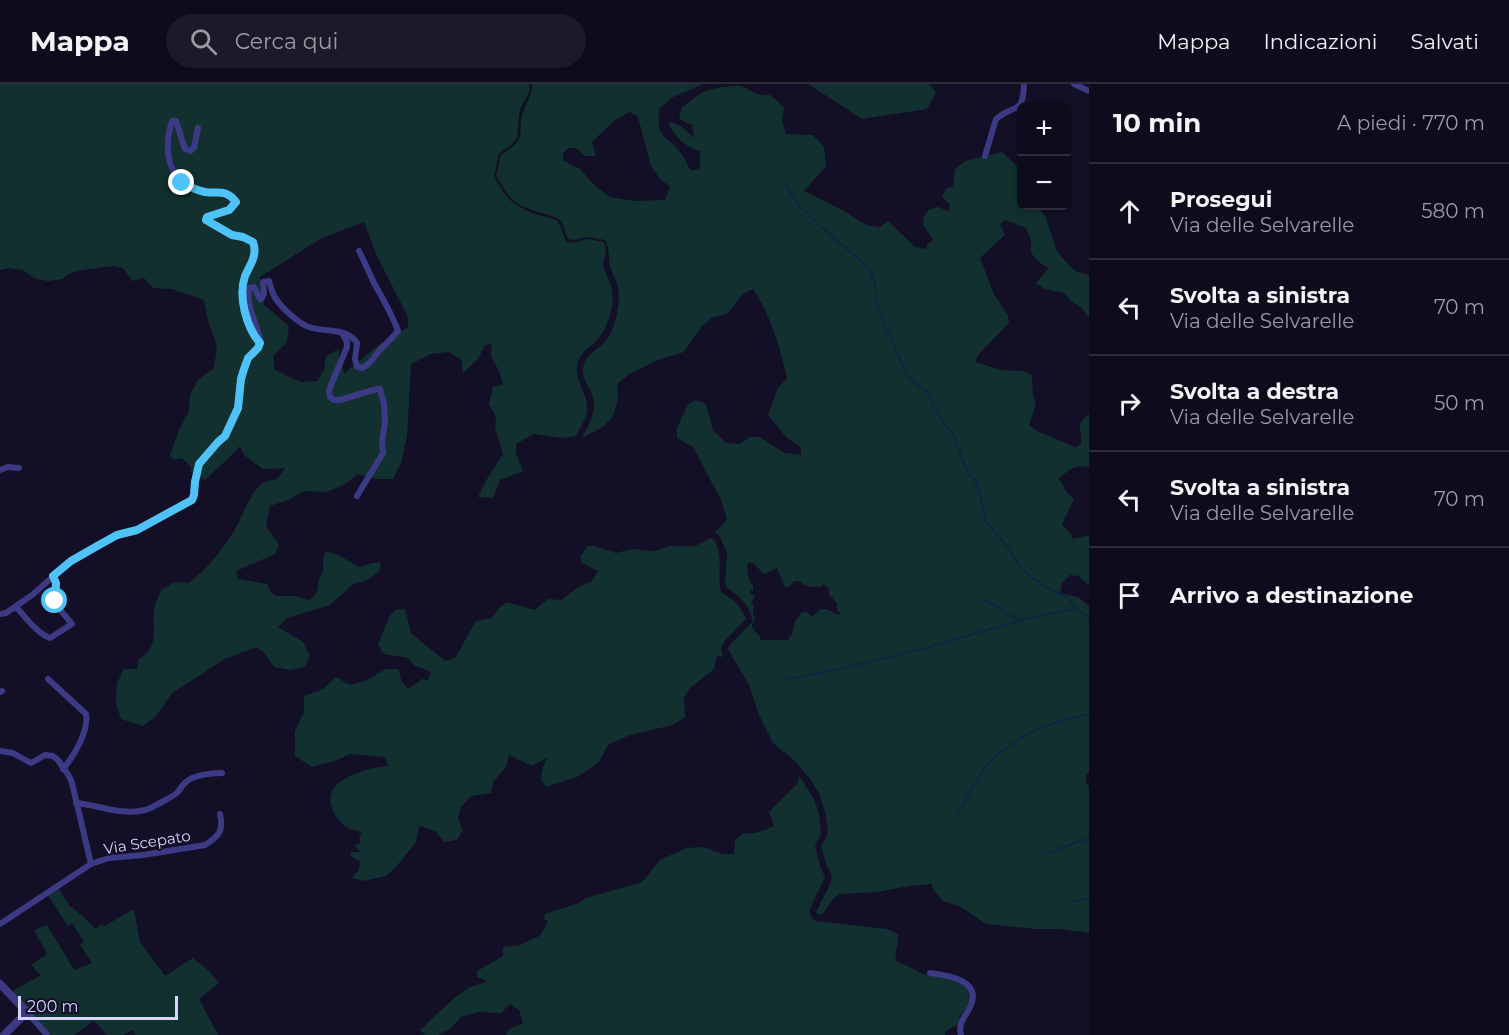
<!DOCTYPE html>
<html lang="it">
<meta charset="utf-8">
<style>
:root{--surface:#0e0b1c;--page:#1c1929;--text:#f1f3f6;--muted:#9b9ba3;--line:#2e2b3b}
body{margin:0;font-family:Montserrat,sans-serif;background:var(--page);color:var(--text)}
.controls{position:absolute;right:18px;top:18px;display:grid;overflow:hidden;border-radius:9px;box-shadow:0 3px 9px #0003}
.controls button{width:54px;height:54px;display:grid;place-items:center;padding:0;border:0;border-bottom:2px solid var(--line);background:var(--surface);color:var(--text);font:30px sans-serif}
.scale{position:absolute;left:18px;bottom:15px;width:160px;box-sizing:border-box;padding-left:6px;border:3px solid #d9d4ff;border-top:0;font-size:16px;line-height:21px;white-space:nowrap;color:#d9d4ff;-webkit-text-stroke:4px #130f26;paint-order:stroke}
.stop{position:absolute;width:18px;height:18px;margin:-14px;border:4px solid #4fc3f7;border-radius:50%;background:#fff}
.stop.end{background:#4fc3f7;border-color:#fff;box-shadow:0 2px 6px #0008}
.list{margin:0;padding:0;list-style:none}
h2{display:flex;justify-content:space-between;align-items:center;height:78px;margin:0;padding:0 24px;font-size:26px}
h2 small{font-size:20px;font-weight:400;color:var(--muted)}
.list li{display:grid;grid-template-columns:39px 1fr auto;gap:18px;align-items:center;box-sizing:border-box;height:96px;padding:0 24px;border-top:2px solid var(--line)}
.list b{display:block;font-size:22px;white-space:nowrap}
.list p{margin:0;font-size:20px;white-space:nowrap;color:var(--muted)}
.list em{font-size:20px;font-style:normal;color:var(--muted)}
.icon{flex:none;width:33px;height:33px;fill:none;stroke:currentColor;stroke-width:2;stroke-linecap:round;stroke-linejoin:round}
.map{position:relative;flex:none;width:1089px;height:951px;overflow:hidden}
header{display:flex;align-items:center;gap:36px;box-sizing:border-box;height:84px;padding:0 30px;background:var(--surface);border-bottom:2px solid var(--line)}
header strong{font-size:28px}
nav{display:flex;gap:33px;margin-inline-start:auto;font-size:21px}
.search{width:420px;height:54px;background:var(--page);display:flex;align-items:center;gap:15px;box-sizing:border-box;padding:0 21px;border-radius:33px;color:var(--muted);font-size:22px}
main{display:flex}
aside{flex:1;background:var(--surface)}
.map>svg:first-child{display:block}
</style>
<header>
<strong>Mappa</strong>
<div class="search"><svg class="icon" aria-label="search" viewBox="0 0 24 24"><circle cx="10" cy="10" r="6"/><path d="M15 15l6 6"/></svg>Cerca qui</div>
<nav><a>Mappa</a><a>Indicazioni</a><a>Salvati</a></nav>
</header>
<main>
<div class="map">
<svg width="1089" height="951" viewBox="0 0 1089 951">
<rect width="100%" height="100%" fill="#130f26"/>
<g fill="#12302f" fill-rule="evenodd">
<path d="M0,0H529L530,7L521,23L519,31L517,54L510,62L499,69L494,92C506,115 513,122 538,131C543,133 551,133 556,136C561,140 563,151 566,157L573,159L587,155L604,158C609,168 602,174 604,184C606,192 611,198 612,206C615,221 607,246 596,257C589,264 581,268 578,278C572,296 589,309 587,327C586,336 580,344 576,352L561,354L534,350L516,360V370L523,387L500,396L493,414L478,413L487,395L503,370L495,344L496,333L489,320L493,302L503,301L500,289L491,272L492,260L485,261L478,275L463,289L461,275L448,268L431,270L411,280L407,352L401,379L393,395H376L370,393L385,370L384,358L387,337L382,306L380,304L377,303L340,314H334L331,312V307L342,279L344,290L382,258L408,243V233L377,172L364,138L320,155L260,193L264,221L289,242L287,258L273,272L275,286L301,298L317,297L324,286L326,272L339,265C342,282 326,296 328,314C344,324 363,309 379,307L382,321L383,337L381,358V369L367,393L358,390L345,400L327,408L303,407L288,416L270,422L266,442L279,461L275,470L236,487L238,495L267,500L270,507L276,512H296L304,515L310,516L317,508L319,495L323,486V474L326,467L338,471L360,483L372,479L381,478L379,488L365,497L353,500L330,521L287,534L278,543L303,558L310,572L305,583L290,586L274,583L264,568L256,563L225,575L172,609L156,632L143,642L121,635L116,619L117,599L124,585H137L139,575C160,563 152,545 154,525C155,519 159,512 161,506L175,498L189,499C209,483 224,464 237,442C244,428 249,413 260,401C264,397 272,396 277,395L285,384L263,385L244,371L240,362L234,369L205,396L191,388V383L182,374L173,376L170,371L179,346L189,327L190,311L198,296L214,284L217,262L208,237L204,216L172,205L153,204L144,194L132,197L123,184L113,182L82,186L69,190L63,195L48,197L36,195L23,186L9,184L0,186Z"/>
<path d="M532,0H703L671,14L659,25C657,57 665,49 682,70C685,75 688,82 691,87L700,84V67C687,64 673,52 669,39L671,38L682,43L694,54L692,41L679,35L682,23C689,19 694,13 701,9C708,5 736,0 743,3C755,8 755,12 770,11L784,23L782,37L786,50L813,51L824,62L826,82L804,107L842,126L866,141L880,143L888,137L915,163L927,165V161L933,156L924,142L923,134L928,126L938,123L949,127L950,121L942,112L946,105L953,102L955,85L965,77L1002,68L1015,80L1021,88L1022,122H1037L1045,131L1057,168L1075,187L1089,191V234L1081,223L1071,217L1064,209L1045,205L1036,199L1049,184L1040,179L1031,169V156L1026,144L1006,136L1000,140L1005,151L980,174L994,210L1008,231L1009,239L979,270L975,278L1001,286L1025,287L1032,291L1033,312L1036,320L1029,341L1035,346L1075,363L1081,360C1083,344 1073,343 1089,330V383C1076,380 1068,386 1059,394L1066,407L1074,415L1062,440L1071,450L1073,455L1089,451V501L1078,492L1070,491L1062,499L1060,509L1078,513L1089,522V687L1086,691V699L1089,702V849L1060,845H1035L986,840L961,823L943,817L935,808L931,800L909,802L877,808L839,810L833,815L822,831L817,830L816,828L830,800L832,792L826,780L821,762L827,752L828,746L825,728L820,712L811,696L795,677L773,659L759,631L749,601L728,565L730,561L753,537C748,519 741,514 727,504L725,497L727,469L719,451L715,449L727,435L721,416L693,363L677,354V344L688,320L696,316L706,320L713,346L726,359L740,360L750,353H759L785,369L801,371V363L787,354L768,331L778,303L787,295C781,265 770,230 753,205L743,210L727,230L713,233L701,243L684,268L658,276L628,291L617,300C619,312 617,329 608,338C603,344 589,350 582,354C589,341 598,326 592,310C588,300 580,292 584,280C587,269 599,265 606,257C615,245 621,218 618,204C617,196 612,190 610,182C608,173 610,165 605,156L587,153L574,156L568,155C565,149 564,141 561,137C556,130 522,127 513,116C506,109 501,100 496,92L501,70C507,67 517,61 519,55C522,50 520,41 521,36C523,22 533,12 532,0ZM630,28L638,33L651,82L659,94L670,103L665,116L635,117L610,113L596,103L580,85L563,76V70L568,64H576L585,72H596L592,58L615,36ZM748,479H753L764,490L777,484L785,503H789L794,497H800C806,504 814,504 823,502V499L829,505V510L837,520V526L841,530H836L827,525H820L812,533L807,528H802L795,538L792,550L788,556H761L759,551L753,545L752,540L755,536L753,531L754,521L751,520L755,512L751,510L750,507L753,506V501C748,497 746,485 748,479Z"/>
<path d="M808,0H929L936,8L927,25L862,35Z"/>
<path d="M710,454L714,456C725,474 716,489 721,508C733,516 741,521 746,535L724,558L721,565L723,573L717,572L714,585L690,604L684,614L685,633L673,641L630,651L608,661L599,678L577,693L546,703L541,695L543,683L547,674L532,682L509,671L506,683L493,698L491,709L471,712L461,723L458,735L463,746L457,756L444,758L435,747L419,742L416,758L396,783L386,792L363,797L352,794L359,785L360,778L351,772V768H361L355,763L357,760L361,759L359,754L362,748C356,746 350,746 345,742C331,731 323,710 340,698C347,693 360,687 370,685C375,683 382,683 388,682L385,673L351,670L334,677L312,683L295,672V647L304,628V612L323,605L336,593L350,601L364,597L386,585H399L401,596L408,605L422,595L428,596L431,588L414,581L408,574L384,570L378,561L389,533L395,526L405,525L411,549L445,577L455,574L476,537L492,534L499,524L507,518L534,526L548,515L561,516L577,504L591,498L598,487L582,479L580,473L588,462H595L616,469L632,465L655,467L670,462H695L707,456Z"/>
<path d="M799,692L814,715L819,730L821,750L815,761L820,782L825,793L809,827L812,834L816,837L887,845L898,850C899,858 894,870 896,877L916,886L919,889L955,896L967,904L970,915L967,923L960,932L958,940L945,948V951H506L509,945L523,939L519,926L510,920L501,929L479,928L461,933L451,944L438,951H425L420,946L453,915L468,904L488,897L477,893V887L503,872V863L520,861L541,851L548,837L544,835L545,830L576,820L586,814L642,798L660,776L686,764L704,763L722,770H734L735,756L743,749C757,751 762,747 774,742L769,728L797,700Z"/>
<path d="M58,804L69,821L86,835L95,845L102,840L104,842L134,825L140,858L165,892L193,874L208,886L219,899L199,915L218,951H136L132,946L123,951H107L94,937L74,951H51L11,908L41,891L31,881L47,870L34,846L47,841L74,886L92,879L80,861L84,858L72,839L68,842L48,811Z"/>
</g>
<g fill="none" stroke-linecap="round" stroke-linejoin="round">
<g stroke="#0c2248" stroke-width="1.5">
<path d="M784,99L798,120L820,142L869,184L875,200L876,217L886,244L890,251L906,290L918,302L926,306L930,313L937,329L953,350L968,390L975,396L982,418L986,437L1008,464L1018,480L1031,493L1050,505L1066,512L1077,525L1089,534"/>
<path d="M980,515L998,523L1009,531L1023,536"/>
<path d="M787,595L801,593C848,583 894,573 940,560C985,547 1031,531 1077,525"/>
<path d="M956,733L982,687L997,671L1016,657L1036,646L1060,637L1089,630"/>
<path d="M1044,770L1089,754"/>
<path d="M1070,818L1089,814"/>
</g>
<g stroke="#3d3a85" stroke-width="6">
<path d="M1074,0L1089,7"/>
<path d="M985,72L996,35C1015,19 1023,32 1024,0"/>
<path d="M342,249L347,258V263L331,301L329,307L330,313L334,316H340L377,305H380L384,320L385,338L382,358L383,369L357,412"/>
<path d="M260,255C256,238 246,222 249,204L254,203L260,215L262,214L264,210L263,198L269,197C271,203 272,210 276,215C282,224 299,240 309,243C326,249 346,243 357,259L355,275L357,283C358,283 360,284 361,284C369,283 375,271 380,266C386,260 392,254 398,247C392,230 383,215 374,199C369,188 364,177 359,167"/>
<path d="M0,386L8,383L19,384"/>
<path d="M14,524L18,525C27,535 37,549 50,554L72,540L57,522L55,517L56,499L53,492"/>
<path d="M0,530L6,529L32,511L71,477L117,451L137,446L192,416L194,411V397L199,380L218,358L225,352L238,324L241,295L244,285L248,275L258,264L259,259C246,243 238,212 245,192C250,181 258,171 253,158L223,147L206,136L207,133L229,126L236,118C227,106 221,110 207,108C169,103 162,70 172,37H176L185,65L190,67L194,64L198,44"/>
<path d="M48,595L86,630C89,647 74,672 63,685"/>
<path d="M0,608L2,607"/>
<path d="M0,667L13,669L31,679L45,671L53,672L58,676L69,692L72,699L91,780L0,840"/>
<path d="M76,719C99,721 121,732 145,726C148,726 175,711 177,709C180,706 182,701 186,698C193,691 212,689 222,689"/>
<path d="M91,780L109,774L143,771L205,761C219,752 224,747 220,730"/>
<path d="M930,889C947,891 981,896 971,921C967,931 957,939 961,951"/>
<path d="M27,928L47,951"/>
</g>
<path stroke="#3d3a85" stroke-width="8" d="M0,900L27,928L4,951"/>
</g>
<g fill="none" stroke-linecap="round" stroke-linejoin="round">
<path stroke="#4fc3f7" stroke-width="8" d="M55,517L56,499L53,492L71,477L99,461L117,451L137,446L192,416L194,411L195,398L199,380L218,358L225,352L238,324L241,295L244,285L248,274L258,264L260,259C246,243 238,212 245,192C250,181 258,171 253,158L243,153L232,151L206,136L207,133L229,126L236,118C226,105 219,110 205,108C197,106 189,103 182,99"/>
</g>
<g text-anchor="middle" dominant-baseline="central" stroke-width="4.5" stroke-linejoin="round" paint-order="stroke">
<g font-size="15" fill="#d9d4ff" stroke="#130f26">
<text transform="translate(147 758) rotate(-9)">Via Scepato</text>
</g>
</g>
</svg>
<div class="controls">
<button>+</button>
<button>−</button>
</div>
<div class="scale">200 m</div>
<div class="stop" style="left:55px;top:517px"></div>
<div class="stop end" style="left:182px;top:99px"></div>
</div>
<aside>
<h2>10 min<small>A piedi · 770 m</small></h2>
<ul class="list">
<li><svg class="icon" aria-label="ahead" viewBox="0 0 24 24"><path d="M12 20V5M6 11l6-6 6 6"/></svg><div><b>Prosegui</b><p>Via delle Selvarelle</p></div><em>580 m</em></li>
<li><svg class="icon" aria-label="left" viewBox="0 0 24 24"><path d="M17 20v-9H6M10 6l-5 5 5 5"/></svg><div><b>Svolta a sinistra</b><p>Via delle Selvarelle</p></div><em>70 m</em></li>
<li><svg class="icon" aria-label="right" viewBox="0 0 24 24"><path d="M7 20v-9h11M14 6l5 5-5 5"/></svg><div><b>Svolta a destra</b><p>Via delle Selvarelle</p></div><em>50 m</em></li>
<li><svg class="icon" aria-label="left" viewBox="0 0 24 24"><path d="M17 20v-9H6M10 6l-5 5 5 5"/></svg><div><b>Svolta a sinistra</b><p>Via delle Selvarelle</p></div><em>70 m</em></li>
<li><svg class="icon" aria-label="arrive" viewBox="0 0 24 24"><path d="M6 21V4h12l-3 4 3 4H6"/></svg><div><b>Arrivo a destinazione</b></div></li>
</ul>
</aside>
</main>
